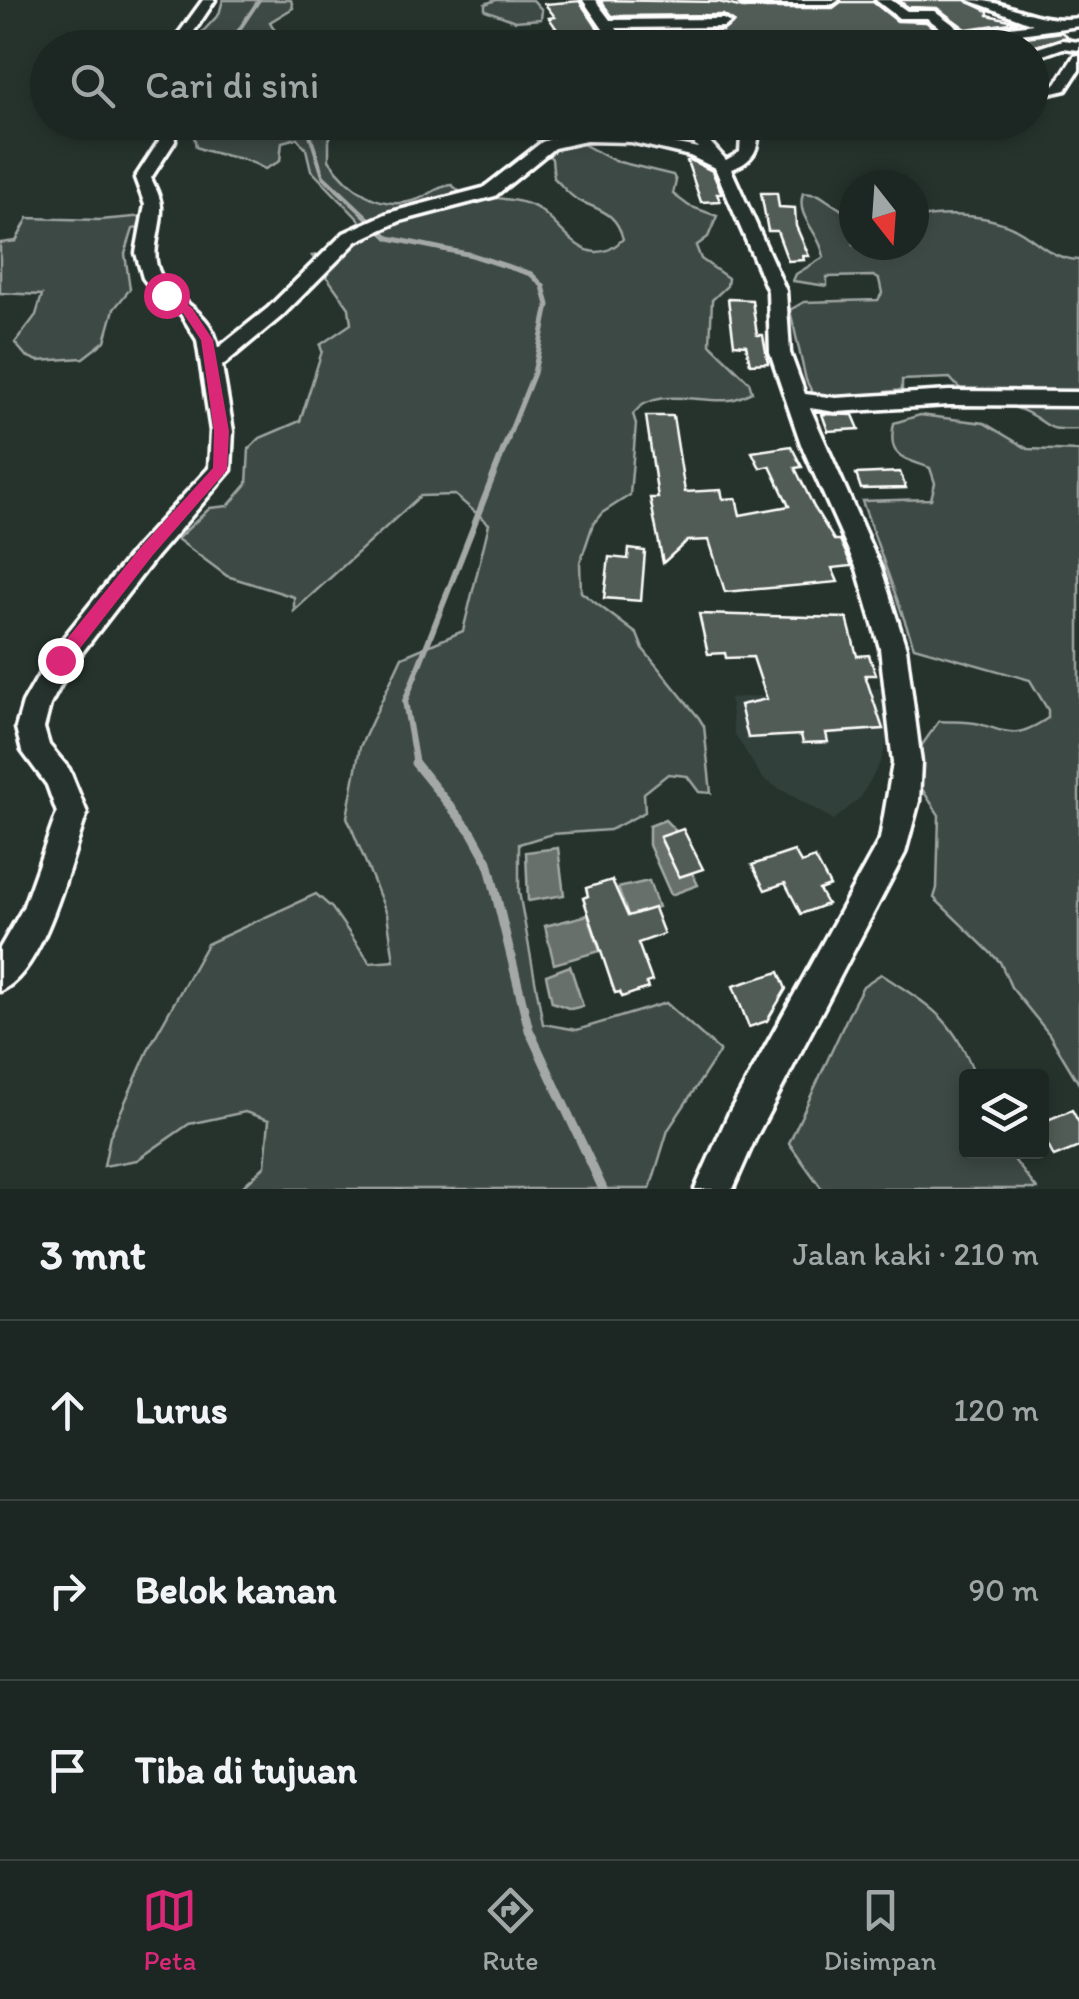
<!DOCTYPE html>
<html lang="id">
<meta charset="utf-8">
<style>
:root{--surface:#1c2622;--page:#252e2a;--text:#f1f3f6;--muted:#a0a5a5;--line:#3a4340;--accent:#db2777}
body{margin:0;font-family:Itim,sans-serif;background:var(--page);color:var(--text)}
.controls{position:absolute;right:30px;bottom:30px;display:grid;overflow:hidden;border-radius:10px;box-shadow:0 5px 15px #0003}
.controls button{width:90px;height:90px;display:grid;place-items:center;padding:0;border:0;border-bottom:2px solid var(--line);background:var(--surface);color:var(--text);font:50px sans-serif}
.compass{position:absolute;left:839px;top:170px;width:90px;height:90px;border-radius:50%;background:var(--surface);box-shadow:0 5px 15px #0003;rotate:163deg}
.stop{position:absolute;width:30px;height:30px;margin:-22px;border:8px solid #db2777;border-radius:50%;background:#fff}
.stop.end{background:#db2777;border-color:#fff;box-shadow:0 2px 10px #0008}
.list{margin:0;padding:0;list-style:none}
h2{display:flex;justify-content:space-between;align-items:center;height:130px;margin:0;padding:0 40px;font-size:42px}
h2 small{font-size:32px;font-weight:400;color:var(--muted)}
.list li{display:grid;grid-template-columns:65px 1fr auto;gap:30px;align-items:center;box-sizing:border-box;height:180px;padding:0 40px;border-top:2px solid var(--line)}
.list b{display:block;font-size:38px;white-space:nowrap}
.list em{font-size:32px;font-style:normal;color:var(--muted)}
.icon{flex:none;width:55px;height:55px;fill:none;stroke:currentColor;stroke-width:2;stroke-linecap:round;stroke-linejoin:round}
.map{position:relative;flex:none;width:1079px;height:1189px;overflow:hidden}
.search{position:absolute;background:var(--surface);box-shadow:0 5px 15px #0003;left:30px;right:30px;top:30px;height:110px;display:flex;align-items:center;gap:25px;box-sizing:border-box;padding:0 35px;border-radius:55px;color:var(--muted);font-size:38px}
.sheet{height:670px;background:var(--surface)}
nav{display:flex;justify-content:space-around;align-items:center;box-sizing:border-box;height:140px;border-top:2px solid var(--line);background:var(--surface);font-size:28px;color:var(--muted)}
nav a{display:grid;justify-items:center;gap:5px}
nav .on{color:var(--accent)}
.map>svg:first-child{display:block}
</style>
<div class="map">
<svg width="1079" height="1189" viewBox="0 0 1079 1189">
<rect width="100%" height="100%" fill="#26332d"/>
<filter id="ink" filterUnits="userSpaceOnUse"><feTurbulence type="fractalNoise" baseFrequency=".01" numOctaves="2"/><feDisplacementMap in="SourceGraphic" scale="20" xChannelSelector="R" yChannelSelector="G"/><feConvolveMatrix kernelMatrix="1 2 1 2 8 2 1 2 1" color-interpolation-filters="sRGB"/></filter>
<g filter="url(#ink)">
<path fill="#333f3a" d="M885,688L890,730L881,761L861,797L834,820L763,779L734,733L730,698Z"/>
<g fill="#3e4944" stroke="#9ea4a2" stroke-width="2.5">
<path d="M223,0H291L293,8L270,22L281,41L294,47H199L196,39L219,14Z"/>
<path d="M496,0H533L542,10L541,19L515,21L485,10V4Z"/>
<path d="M192,123H336L329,140V160C348,188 380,212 416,200C430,195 437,186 452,185L461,193C481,198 514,197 531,205C559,216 584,279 623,239C616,212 601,211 578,200C568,195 562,185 554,178L552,159L523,123H543L615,161L673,175L676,181L673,194L689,206L717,216L708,237L696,246L701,259L728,278L727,286L712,300L710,344L749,382L752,392C745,395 736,400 729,400C699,403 654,386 633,414L636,424L630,495L602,513L593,524L580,563L581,592L637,634L643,649L699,718L704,726L711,793L699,792L687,776L668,774L644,793L645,812L610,830L552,834L519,844V892L543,1024L577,1030L666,1003L720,1051L668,1130L650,1189H240L265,1166L269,1120L245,1112L189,1124L137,1160L104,1166L110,1136L150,1046L207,944L316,894L332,908L370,963L394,961L387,914L347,817L360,747L402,657L463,631L489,524L455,495L420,496L294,611V597L227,576L177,539L210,508L228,506L247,484L249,449L260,438L300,421L322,351L320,345L351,324L349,308L312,256L339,252L364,225L311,170L306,149L297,138L282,142L280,161L265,169C240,154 221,158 196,147Z"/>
<path d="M803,193L819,195L854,218V245H914V219C947,212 994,214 1023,233C1043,246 1054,259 1079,260V429C1044,430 1055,428 1028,413C999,397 976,410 950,378L902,380V390L886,392L870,401L817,402L806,380L790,310L804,302L878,300L882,293L879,279L873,276L827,277V286L793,281L796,274L824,257C820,231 795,218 803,193Z"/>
<path d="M157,215L153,225L133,229L125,254L130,289L114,309L105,341L83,358L38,361L26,356L15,343L36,315L42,295L0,293V243L16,241L28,218L100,220Z"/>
<path d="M920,415L984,423L1028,449L1079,451V1084L1049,1034L1011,987L1000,962L934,898L937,888L939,815L916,780L914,771L922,745L939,721C952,722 967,721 980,724C1011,734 1018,738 1048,718V710L1030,680L914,647L862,501L931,499L935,483L930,468C901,457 887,457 894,423Z"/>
<path d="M881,974C931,1007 954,1018 975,1076H966V1152H1008L1037,1189H822L789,1143L852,1007L863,986Z"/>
</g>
<g fill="#67706c" stroke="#a4a9a7" stroke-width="2.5">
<path d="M665,820L676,831L660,838L679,877L692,873L698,885L671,895L649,845V826Z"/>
<path d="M558,848L564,895L528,901L526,852Z"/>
<path d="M649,881L658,907L643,911L633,929L618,888Z"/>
<path d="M588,915L600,951L554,964L545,926Z"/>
<path d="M570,966L583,1006L571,1009L552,1002L546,975Z"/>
</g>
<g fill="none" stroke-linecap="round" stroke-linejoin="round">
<g stroke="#a4a9a7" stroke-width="4">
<path d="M234,48L237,33L259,0"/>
<path d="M306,122L323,176L340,192"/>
</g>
<path stroke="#a4a9a7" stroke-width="5" d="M337,189L389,238L472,255L531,274L543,286L548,305L534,373L507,440"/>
<path stroke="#a4a9a7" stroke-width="6" d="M416,765L405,701L508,438"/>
<path stroke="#a4a9a7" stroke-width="9" d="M415,763L472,833L488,862L529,1030L603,1189"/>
</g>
<g fill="#515c57" stroke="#fff" stroke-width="2.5">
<path d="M600,0L719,2L743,8H833L841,2H873L897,21L926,22L940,33L898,38L715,40L712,36L631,43L623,32L723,31L734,22L723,15L612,16Z"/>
<path d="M898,0H965L988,11V15L1018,22L966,29L937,8L908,7Z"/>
<path d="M580,1V2L611,48H582L576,40L565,41L549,18L555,17L545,4Z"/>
<path d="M1061,32L1068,37L1028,48H949Z"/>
<path d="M690,160L712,171L722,194H717L720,201L701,202L687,161Z"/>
<path d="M761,193H777L779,207L795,208L796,226L809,256H803L804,260L788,261L777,231H768Z"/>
<path d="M728,299L752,300L757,335H763L768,363L750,364L746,345L734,344Z"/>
<path d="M822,414L853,415L859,429L828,431Z"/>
<path d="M646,416H673L685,492L721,490L723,499L736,498L740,515L789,506L770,466L760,468L752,452L791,446L802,467L795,468L814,507L834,540H840L852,566L832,568L838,582L725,592L709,540L687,541L663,563L650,498H658Z"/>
<path d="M900,472L906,488L861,489L856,474Z"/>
<path d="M629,549L645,551L641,601L604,598L609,557L628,559Z"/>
<path d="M699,614L847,618L857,656L869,655L876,675H865L883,729L826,733L828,742L803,743L801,735L748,738L740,705L767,699L753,657L726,658L725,653L708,654Z"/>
<path d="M683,829L703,869L679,877L660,837Z"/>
<path d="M794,851L801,863L815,858L830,886L819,890L827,904L801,914L785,883L765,890L752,865Z"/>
<path d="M612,880L628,916L654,908L664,934L638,943L652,981L646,983L648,988L622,997L620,992L615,993L583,898L588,896L586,888Z"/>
<path d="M779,972L786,989L767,1021L749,1027L733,986Z"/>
<path d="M1072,1110L1079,1123V1147L1054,1157L1042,1134V1122Z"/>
</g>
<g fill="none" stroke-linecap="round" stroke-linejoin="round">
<defs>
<g id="minor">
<path d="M203,0H215L193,33L190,48H176L179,33Z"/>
<path d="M583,0H595L610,20L723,19L730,23L723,27L616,28L630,48H616Z"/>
<path d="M737,0H839L833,4H743Z"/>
<path d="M876,0H891L907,11H935L965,33L1033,24L969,0C1011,0 1034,24 1079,18V26L918,48H695L702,44L898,42L950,35L927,18H899Z"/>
<path d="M1062,40L1079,42V50L1063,48L1032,59V50Z"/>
<path d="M1079,55V70L1066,90L1032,98V90L1056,84L1074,56Z"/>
<path d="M157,122H173L175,141L151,178C155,187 161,198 161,207C162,232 148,253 161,276C175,303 212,309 218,348L268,308L344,233L388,213L483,188L542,142L566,134L608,131L698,148L676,122H692L726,160L740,152L742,122H758C760,146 756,161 731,169L786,291L790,353L805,394L836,398L949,391L1079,392V406L949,405L836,412L810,408L881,569L906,648L921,763L919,801L905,853L755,1139L733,1189H695L729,1113L880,839L893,763L880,648L857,569L801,444L770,353L768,291L715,168L690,156L631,142L586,141L554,148L495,196L400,221L357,241L282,316L222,366L233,431L231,470L156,557L70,668L50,705L44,728L49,745L69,769L87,813C71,857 45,973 0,991V948L23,908L57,813L47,785L22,751L16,728L23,703L52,652L138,545L209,468L211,431L197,340L181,314L159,299L143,278L136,253L145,205L135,178L159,141Z"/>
</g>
</defs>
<use href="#minor" stroke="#fff" stroke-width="7"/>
<use href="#minor" fill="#26332d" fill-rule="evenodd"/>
</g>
</g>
<path fill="#db2777" d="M162,293H171L192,308L213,340L229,431L227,470L153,555L67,665H54V655L142,546L213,468L214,431L201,340L183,313L162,298Z"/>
</svg>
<div class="controls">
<button><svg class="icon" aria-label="layers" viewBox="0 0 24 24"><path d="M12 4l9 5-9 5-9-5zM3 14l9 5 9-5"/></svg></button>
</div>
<svg class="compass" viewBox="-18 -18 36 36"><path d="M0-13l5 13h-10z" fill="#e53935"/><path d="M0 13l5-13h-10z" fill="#a0a5a5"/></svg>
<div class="stop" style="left:166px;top:295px"></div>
<div class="stop end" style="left:60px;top:660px"></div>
<div class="search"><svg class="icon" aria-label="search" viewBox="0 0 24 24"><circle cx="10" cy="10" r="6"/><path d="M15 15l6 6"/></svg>Cari di sini</div>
</div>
<section class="sheet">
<h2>3 mnt<small>Jalan kaki · 210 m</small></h2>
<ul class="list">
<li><svg class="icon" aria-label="ahead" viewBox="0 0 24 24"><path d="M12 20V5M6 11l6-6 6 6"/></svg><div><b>Lurus</b></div><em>120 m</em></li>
<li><svg class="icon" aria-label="right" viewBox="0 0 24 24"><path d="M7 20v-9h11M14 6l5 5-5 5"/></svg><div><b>Belok kanan</b></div><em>90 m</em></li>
<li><svg class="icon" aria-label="arrive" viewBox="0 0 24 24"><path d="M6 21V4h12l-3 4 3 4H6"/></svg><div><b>Tiba di tujuan</b></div></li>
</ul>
</section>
<nav>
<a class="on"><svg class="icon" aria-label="map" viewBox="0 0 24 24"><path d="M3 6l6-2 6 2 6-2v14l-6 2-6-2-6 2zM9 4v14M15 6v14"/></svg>Peta</a>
<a><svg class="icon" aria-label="directions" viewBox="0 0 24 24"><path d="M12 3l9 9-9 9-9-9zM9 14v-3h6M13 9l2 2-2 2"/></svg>Rute</a>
<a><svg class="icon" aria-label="saved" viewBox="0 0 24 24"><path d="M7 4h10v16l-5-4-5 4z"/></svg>Disimpan</a>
</nav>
